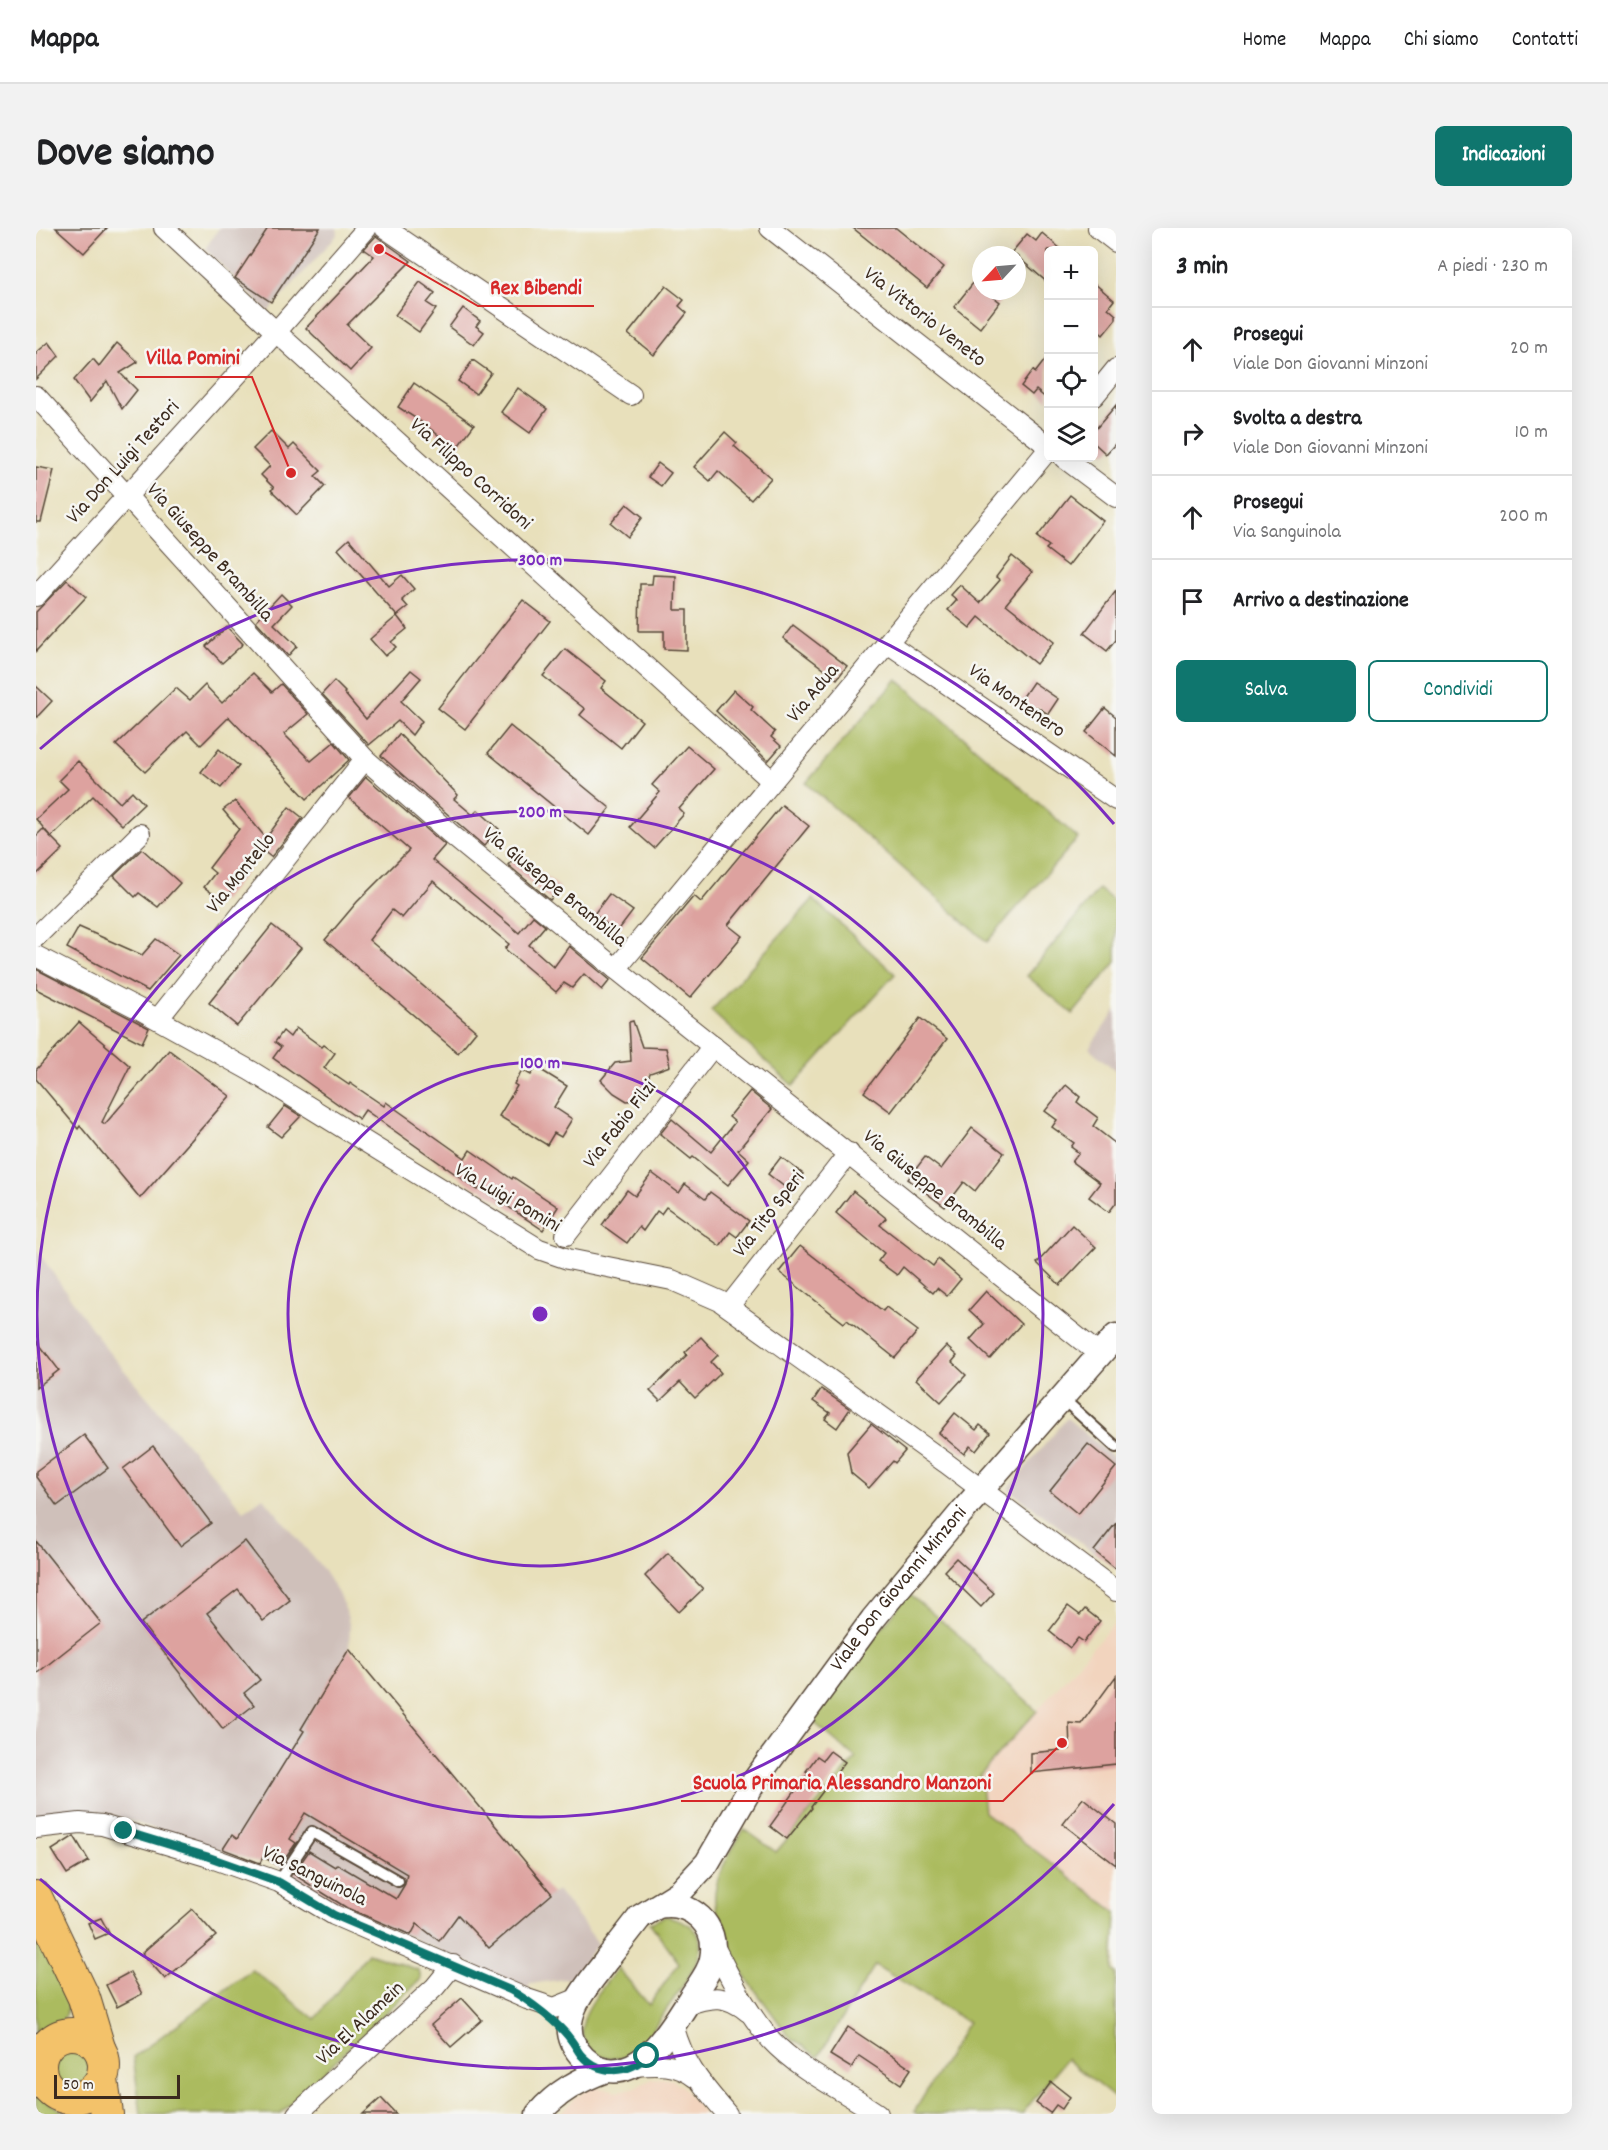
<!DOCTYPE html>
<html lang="it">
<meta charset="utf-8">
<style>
:root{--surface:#fff;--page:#f2f2f2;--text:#202124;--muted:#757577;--line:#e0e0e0;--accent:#0f766e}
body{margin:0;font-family:Dekko,sans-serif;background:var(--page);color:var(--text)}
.controls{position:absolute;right:18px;top:18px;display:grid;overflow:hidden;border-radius:9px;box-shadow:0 6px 24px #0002}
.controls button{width:54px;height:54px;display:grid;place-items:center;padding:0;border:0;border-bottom:2px solid var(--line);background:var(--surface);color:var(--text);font:30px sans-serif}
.compass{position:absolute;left:936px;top:18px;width:54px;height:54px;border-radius:50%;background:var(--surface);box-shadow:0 6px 24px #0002;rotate:244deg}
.scale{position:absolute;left:18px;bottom:15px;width:126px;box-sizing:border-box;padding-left:6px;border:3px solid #3b2a1e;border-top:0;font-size:16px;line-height:21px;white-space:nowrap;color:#3b2a1e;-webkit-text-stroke:4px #f6f6f2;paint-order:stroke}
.stop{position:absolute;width:18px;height:18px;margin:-14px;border:4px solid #0f766e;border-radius:50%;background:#fff}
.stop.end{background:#0f766e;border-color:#fff;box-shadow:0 2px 6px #0008}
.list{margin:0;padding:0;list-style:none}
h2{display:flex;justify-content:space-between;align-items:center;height:78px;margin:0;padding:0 24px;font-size:26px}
h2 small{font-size:20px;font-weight:400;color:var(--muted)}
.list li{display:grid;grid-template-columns:39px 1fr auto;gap:18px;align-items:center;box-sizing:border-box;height:84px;padding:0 24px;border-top:2px solid var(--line)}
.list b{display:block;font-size:22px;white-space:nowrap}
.list p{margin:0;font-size:20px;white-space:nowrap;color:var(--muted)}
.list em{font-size:20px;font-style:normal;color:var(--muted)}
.actions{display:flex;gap:12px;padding:18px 24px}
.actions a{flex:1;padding:14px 0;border:2px solid var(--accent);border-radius:9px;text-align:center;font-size:21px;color:var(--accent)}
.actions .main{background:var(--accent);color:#fff}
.icon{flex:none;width:33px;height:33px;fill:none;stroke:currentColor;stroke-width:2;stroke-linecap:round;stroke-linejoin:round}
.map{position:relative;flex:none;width:1080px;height:1886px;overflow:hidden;border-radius:9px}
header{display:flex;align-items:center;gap:36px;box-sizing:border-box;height:84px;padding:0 30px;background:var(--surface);border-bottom:2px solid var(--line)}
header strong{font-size:28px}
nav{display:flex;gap:33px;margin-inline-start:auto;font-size:21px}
.intro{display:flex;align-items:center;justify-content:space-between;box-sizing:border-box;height:144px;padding:0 36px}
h1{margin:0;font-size:42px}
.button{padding:15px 27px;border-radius:9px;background:var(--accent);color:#fff;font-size:21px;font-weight:700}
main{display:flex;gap:36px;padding:0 36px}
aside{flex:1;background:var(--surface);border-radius:9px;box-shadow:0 6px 24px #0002}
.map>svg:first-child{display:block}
</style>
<header>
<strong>Mappa</strong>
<nav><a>Home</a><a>Mappa</a><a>Chi siamo</a><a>Contatti</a></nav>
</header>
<div class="intro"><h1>Dove siamo</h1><a class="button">Indicazioni</a></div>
<main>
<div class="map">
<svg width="1080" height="1886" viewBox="0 0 1080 1886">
<rect width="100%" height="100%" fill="#f6f6f2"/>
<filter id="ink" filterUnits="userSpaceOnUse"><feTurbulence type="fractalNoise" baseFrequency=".0167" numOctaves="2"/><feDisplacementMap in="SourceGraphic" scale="12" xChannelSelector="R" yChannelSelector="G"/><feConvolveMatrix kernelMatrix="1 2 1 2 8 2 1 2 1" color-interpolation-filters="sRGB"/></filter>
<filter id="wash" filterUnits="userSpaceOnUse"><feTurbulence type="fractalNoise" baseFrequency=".008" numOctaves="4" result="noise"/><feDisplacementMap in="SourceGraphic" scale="24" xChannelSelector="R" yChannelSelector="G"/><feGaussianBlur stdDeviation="1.35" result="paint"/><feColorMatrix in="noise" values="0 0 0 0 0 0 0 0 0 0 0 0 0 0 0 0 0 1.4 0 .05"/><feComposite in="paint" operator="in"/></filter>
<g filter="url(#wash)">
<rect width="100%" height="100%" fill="#e8e0bb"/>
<g fill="#f2d4be">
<path d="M1080,1393V1684L948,1584L944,1547Z"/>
<path d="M626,1850L637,1852L646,1858L669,1886H525L539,1870L556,1859L584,1863L600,1859L616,1851Z"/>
</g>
<g fill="#cfc0ba">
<path d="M183,0H301L302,6L232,84L169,21Z"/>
<path d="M1080,782V843L1053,820Z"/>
<path d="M0,1021L71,1122L208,1283L227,1269L286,1340L303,1367L310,1383L314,1400L313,1421L516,1666L521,1662L562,1715L536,1750L494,1756L492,1761L325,1688L228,1630L224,1635L64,1583L20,1585L12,1592L0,1593Z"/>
<path d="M1031,1190L1080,1232V1341L972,1261Z"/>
</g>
<g fill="#abbb5e" stroke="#73723e" stroke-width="1.5">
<path d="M861,451L1042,610L951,714L770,555Z"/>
<path d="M1063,661L1080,675V734L1037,786L991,748Z"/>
<path d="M777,671L859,746L757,858L675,783Z"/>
<path d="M873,1366L925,1409L962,1448L1001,1483L944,1547L948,1584L1080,1684L1077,1742L1080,1745V1871L1030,1831L986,1886H881L878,1884L932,1794L839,1737L782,1829L752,1807L698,1733C694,1724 695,1715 692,1706C690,1696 683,1689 680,1680C673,1654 696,1623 708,1601L740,1624L820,1530L775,1492L821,1431Z"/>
<path d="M0,1688L33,1773C31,1792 18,1805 0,1811Z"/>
<path d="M630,1688C695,1701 652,1750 630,1782C619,1797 609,1819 592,1827C583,1832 569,1831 561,1826C524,1803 566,1761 582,1740L613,1777L643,1735L614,1695Z"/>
<path d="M332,1725L383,1742L385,1751L244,1886H105L97,1829L216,1742L279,1791Z"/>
<circle cx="34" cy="1837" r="23"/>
<path d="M0,1866L31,1886H0Z"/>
</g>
<g id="blocks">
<g fill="#dda29f">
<path d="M20,0H71L48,25Z"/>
<path d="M232,0H284L235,74L199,50Z"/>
<path d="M817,0H860L908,39L891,60Z"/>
<path d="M1006,5L1026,22H1012V55L976,24L991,6L1000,13Z"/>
<path d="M340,8L375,33L311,97L335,120L314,143L270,100L338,28L328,21Z"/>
<path d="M384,54L399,65L391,75L400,81L383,104L359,87Z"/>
<path d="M938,54L945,59V63H950L964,74L944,100L918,79Z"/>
<path d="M1058,55L1078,72L1072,80L1080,87V91L1067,107L1058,99Z"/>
<path d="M630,58L648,72L643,78L651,85L618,127L592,106Z"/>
<path d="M427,80L444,93L440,98L448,104L438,117L413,99Z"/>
<path d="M13,114L23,128L0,151V125Z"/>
<path d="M81,115L102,134L84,145L101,162L86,181L71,153L54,174L38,152L57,131L63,138Z"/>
<path d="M1012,128V172L1000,162L996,167L985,158L997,142L999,145Z"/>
<path d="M437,132L455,145L440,166L422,153Z"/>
<path d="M378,155L438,197L420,221L387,195L362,179Z"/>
<path d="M482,160L511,181L494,205L465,184Z"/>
<path d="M1080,177V215L1070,226L1058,215V203Z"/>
<path d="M235,203L253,221L258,216L285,243L279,248L289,258L261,287L235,262L238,260L225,247L234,238L217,221Z"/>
<path d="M689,204L701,215L698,218L735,250L715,272L682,243L674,253L658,239Z"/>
<path d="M622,235L635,245L625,258L612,249Z"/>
<path d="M0,239L18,242L5,294H0Z"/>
<path d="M1034,267L1067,293L1032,338L1010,321L1013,318L1001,309Z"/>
<path d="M591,276L607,289L592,309L575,295Z"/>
<path d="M313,311L353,358L366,347L378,361L366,372L372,379L361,388L302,321Z"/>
<path d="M976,328L996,344L970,376L1018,414L1000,436L943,389L934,400L912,382L921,372L915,367L924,357L944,375L964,352L960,349Z"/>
<path d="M617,347L640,348L639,382H651V422L628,421V403H603L604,356H616Z"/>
<path d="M31,352L50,369L0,423V384Z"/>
<path d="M1080,363V412L1071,423L1048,405Z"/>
<path d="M245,366L256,377L238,396L261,418L252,428L220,393Z"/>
<path d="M487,372L514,393L429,501L402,480Z"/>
<path d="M361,388L371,401L355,414L360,419L349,428L334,411Z"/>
<path d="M757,397L811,438L801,451L747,410Z"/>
<path d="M191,399L207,416L186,435L170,418Z"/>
<path d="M529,421L570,453L565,460L606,493L585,520L544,487L549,481L507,448Z"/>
<path d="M375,442L385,450L365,473L386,493L376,507L362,493L333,517L286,466L298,453L309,464L308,465L330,491Z"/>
<path d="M217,445L236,464L245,456L272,486L248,506L275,533L298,514L313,532L271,571L193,489L165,517L151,503L109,544L80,517L140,460L154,472L169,457L186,475Z"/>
<path d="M997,454L1022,471L1012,486L1001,479L996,486L982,476Z"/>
<path d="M0,458L16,473L0,490Z"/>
<path d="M698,462L717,479L715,482L739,504L735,509L745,518L732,533L680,483Z"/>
<path d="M1069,480L1080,489V528L1050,504Z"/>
<path d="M474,498L574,580L553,607L452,525Z"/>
<path d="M363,506L422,567L418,571L437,587L442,582L463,601L448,618L345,528Z"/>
<path d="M651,518L678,541L643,581L648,586L618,620L594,599L624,564L616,557Z"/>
<path d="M183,521L203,538L185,560L165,544Z"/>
<path d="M42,533L84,575L96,563L108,576L86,597L57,568L15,609L0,591L32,561L23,552Z"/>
<path d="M330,549L409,617L396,632L483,705L497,688L509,698L493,717L518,739L533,718L574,752L566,762L548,746L536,760L528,755L520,764L469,721L473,716L397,653L366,690L356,682L333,712L440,803L422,825L289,712L321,674L373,622L313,570Z"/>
<path d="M199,573L230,610L253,579L267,590L235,629L227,623L187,673L168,659L179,645L173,640L203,601L187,582Z"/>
<path d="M746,577L773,598L692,697L706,708L654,770L606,730L658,668L665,674Z"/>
<path d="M7,601L27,621L0,647V608Z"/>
<path d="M106,621L144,655L122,679L103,665L99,669L78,648Z"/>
<path d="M482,626L524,660L514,672L472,637Z"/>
<path d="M573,666L597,683L581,704L558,686Z"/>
<path d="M236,697L265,720L201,798L173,775Z"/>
<path d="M43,699L106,727L120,711L143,727L112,763L31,720Z"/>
<path d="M0,741L113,800L106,815L0,761Z"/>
<path d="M884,790L911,811L855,884L828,864Z"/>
<path d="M597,793L606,819L630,820L634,838L614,845L606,869L600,872L591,873L578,865L565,852L579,835L595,833L593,794Z"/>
<path d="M43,794L94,838L66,894L69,896L133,822L194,868L104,970L44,898L42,901L0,851V842Z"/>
<path d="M260,800L286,819L288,817L299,825L288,840L313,857L314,855L348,878L350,874L429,930L434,922L476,951L477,949L522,979L507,1002L444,960L442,962L329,882L323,891L237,830L245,819L239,814L247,803L254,809Z"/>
<path d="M500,839L531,858L518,879L536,891L525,909L518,905L511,917L463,888L481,858L478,856L486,842L495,847Z"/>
<path d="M1030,857L1044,869L1041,874L1062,890L1057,898L1080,916V975L1073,984L1053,969L1064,955L1036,934L1043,925L1035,919L1038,915L1016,899L1021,892L1009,883Z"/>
<path d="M714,863L736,881L702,922L713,932L692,957L657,929L655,931L624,906L636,891L675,924L699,894L693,889Z"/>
<path d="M249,878L265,888L245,909L232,899Z"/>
<path d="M936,900L968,925L939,963L928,954L909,979L872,951L889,929L905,941Z"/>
<path d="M745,929L767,946L754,963L732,946Z"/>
<path d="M616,945L643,965L649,956L669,971L674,964L713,993L701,1009L694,1004L684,1018L630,979L625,986L621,983L607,1003L603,999L591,1015L566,997L591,962L599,968Z"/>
<path d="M817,963L850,990L844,997L897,1038L902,1031L925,1051L911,1068L901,1060L897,1065L867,1039L861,1047L842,1033L848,1025L800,985Z"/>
<path d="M1036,997L1060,1019L1024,1057L1001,1035Z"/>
<path d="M764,1018L847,1083L850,1079L882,1103L859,1130L811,1092L808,1095L743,1044Z"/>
<path d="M950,1063L985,1096L954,1131L934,1112L948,1096L933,1082Z"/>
<path d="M665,1109L682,1127L675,1134L685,1145L659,1170L644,1154L624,1173L614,1163L651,1127L649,1124Z"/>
<path d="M0,1112L23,1142L0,1160Z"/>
<path d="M910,1118L921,1128L916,1134L930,1147L905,1174L880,1151Z"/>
<path d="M785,1161L814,1181L801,1200L789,1191L794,1185L777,1173Z"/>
<path d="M919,1185L940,1202L944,1197L954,1205L940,1223L934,1218L928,1226L903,1205Z"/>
<path d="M835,1196L869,1223L859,1235L857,1233L833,1260L815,1245L811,1224Z"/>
<path d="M48,1207L72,1240L21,1278L0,1249V1243Z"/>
<path d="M1052,1216L1080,1239L1042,1286L1014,1263Z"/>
<path d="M117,1218L175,1295L144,1318L87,1241Z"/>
<path d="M1080,1295V1341L1058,1323Z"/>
<path d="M0,1313L65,1395L0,1446Z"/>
<path d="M209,1313L254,1372L227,1393L202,1361L171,1385L224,1452L208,1465L218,1477L187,1501L105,1395Z"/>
<path d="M632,1325L667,1361L643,1384L609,1348Z"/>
<path d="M920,1330L958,1365L945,1379L908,1343Z"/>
<path d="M1032,1378L1044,1387L1049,1381L1064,1393L1048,1414L1042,1410L1034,1420L1013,1403Z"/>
<path d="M313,1421L516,1666L453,1720L422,1687L403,1713L381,1696L375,1707L311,1680L257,1646L273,1623L299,1639L301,1636L360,1671L369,1656L371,1646L269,1585L254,1611L260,1615L244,1638L227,1629L224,1635L187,1621L196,1607L201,1611L268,1503L265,1501Z"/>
<path d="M1080,1448V1536L995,1545V1525L1034,1521L1033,1495L1045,1496Z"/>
<path d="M794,1523L809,1534L775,1579L776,1580L751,1611L734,1598L773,1544L770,1543L781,1528L787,1532Z"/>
<path d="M1047,1570L1080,1596V1637L1027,1596Z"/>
<path d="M38,1608L53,1633L31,1646L16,1622Z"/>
<path d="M156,1681L180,1708L129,1751L106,1725Z"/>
<path d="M65,1690L73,1705L59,1711L52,1695Z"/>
<path d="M94,1744L106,1766L81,1779L70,1757Z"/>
<path d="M426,1770L446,1792L415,1819L395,1797Z"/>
<path d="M812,1799L875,1841L865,1856L823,1828L815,1840L794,1827Z"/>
<path d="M1015,1854L1034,1869L1026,1881L1020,1877L1014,1885L1000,1875Z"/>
<path d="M345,1870L360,1886H327Z"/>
</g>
</g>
</g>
<g filter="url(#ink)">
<use href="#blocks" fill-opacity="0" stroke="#554536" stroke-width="1.5"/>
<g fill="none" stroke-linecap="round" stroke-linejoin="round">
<defs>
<g id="service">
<path d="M1026,1170L1080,1219"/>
<path d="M243,1654L276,1604L362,1653"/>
</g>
<g id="minor">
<path d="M128,0L240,104L736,553"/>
<path d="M349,0L595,167"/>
<path d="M734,0L1012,218"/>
<path d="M1062,0L1080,14"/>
<path d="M0,168L329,531L417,608L580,741L1064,1127"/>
<path d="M1058,168L1080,141"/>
<path d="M1028,230L1080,269"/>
<path d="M0,368L240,104L331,0"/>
<path d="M853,416L1080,572"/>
<path d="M0,709L104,606"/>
<path d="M0,728L103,781L215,843L503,1021L532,1031L636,1052L684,1073L910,1235L1080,1363"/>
<path d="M580,741L1012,222"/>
<path d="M122,791L329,531"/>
<path d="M530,1007L677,818"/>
<path d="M693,1078L813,925"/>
<path d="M0,1600L44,1595L66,1597L170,1628L243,1654L298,1687L491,1771L518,1780L543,1770"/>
<path d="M677,1716C694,1749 710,1784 735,1812C764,1843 807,1862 842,1886"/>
<path d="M650,1777C675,1768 691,1766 712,1784"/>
<path d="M637,1795C645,1833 666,1857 691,1886"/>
<path d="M599,1838C622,1836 641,1835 660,1850"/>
<path d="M261,1886L399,1759L417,1737"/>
</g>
<g id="tertiary">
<path id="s1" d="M604,1689L644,1664L671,1635L719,1552L837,1391L925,1285L1080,1108"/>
<path d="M572,1730C556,1753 523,1784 537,1815C542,1826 552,1836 563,1840C605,1855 635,1800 654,1771C661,1759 674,1745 676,1731C683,1697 655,1672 622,1678"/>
<path d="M0,1818L14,1814"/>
<path d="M0,1857L14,1862"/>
<path d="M502,1886C521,1864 543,1852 570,1842"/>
</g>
<g id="primary">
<path d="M0,1669L48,1770L63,1820"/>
<circle cx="36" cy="1838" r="32"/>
<path d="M66,1852L71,1886"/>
</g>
</defs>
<use href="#service" stroke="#554536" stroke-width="14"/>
<use href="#minor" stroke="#554536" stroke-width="22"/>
<use href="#tertiary" stroke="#554536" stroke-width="27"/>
<use href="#primary" stroke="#554536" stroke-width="34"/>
<use href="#service" stroke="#fff" stroke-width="10"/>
<use href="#minor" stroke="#fff" stroke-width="20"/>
<use href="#tertiary" stroke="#fff" stroke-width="24"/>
<use href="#primary" stroke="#f3c26a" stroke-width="32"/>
<defs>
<path id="tertiary-bridge" d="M572,1730L604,1689"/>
</defs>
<use href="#tertiary-bridge" stroke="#554536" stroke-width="27" stroke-linecap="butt"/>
<use href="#tertiary-bridge" stroke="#fff" stroke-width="24"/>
</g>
</g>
<g fill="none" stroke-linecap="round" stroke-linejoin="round" filter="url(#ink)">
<path stroke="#0f766e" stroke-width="8" d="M88,1603L170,1628L243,1654L298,1687L474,1762C491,1771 524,1796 535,1812C539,1817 541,1822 545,1827C563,1847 592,1847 611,1828"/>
</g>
<g fill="none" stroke="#7b2cbf" stroke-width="3">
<circle cx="504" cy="1086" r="252"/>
<circle cx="504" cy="1086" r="503"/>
<path d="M1078 1576A755 755 0 0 1 4 1651M4 521A755 755 0 0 1 1078 596"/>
</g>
<g text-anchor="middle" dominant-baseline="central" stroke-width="5" stroke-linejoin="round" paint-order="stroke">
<g font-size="21" fill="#3b2a1e" stroke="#f6f6f2">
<text transform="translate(888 90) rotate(38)">Via Vittorio Veneto</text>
<text transform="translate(88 235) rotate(-48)">Via Don Luigi Testori</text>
<text transform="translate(434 247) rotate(42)">Via Filippo Corridoni</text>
<text transform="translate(173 325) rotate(48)">Via Giuseppe Brambilla</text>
<text transform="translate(778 466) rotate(-50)">Via Adua</text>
<text transform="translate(980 474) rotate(35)">Via Montenero</text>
<text transform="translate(206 646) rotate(-51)">Via Montello</text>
<text transform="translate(518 660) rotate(39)">Via Giuseppe Brambilla</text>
<text transform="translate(585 897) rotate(-52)">Via Fabio Filzi</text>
<text transform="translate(898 963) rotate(39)">Via Giuseppe Brambilla</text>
<text transform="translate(471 971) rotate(30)">Via Luigi Pomini</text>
<text transform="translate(734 987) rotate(-52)">Via Tito Speri</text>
<text stroke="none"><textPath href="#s1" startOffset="422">Viale Don Giovanni Minzoni</textPath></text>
<text transform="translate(278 1649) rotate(26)">Via Sanguinola</text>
<text transform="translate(325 1796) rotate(-43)">Via El Alamein</text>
</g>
</g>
<circle cx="504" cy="1086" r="9" fill="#7b2cbf" stroke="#f6f6f2" stroke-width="3"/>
<g font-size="18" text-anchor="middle" font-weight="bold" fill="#7b2cbf" stroke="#f6f6f2" stroke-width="5" stroke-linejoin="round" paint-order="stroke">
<text x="504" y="337">300 m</text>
<text x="504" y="589">200 m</text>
<text x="504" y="840">100 m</text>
</g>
<path fill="none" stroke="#d62828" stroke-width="2" d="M343 21L442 78H558M255 245L216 149H99M1026 1515L967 1573H645"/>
<g fill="#d62828" stroke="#f6f6f2" stroke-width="2">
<circle cx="343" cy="21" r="6"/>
<circle cx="255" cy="245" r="6"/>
<circle cx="1026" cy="1515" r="6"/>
</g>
<g font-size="22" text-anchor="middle" font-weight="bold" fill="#d62828" stroke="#f6f6f2" stroke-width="5" stroke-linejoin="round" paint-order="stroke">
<text x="500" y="66">Rex Bibendi</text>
<text x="157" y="136">Villa Pomini</text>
<text x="806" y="1561">Scuola Primaria Alessandro Manzoni</text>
</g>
</svg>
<div class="controls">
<button>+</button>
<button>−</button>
<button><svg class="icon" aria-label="locate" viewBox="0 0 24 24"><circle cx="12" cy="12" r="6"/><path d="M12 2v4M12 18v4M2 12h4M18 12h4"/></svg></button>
<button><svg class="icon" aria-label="layers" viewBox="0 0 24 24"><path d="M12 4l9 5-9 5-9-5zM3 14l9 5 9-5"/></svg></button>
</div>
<svg class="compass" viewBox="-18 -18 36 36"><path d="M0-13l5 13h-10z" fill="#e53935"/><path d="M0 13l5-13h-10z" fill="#757577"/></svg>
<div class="scale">50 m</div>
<div class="stop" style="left:611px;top:1828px"></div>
<div class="stop end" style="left:88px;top:1603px"></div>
</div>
<aside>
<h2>3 min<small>A piedi · 230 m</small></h2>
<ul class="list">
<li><svg class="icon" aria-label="ahead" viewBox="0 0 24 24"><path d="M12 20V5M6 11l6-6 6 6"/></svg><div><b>Prosegui</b><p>Viale Don Giovanni Minzoni</p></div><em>20 m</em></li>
<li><svg class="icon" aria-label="right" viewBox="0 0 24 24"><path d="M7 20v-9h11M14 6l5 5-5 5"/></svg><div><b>Svolta a destra</b><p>Viale Don Giovanni Minzoni</p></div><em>10 m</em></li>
<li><svg class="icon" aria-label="ahead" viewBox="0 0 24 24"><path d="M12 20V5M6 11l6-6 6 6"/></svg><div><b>Prosegui</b><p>Via Sanguinola</p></div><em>200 m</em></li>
<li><svg class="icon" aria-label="arrive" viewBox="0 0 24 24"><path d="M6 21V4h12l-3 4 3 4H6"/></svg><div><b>Arrivo a destinazione</b></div></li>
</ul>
<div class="actions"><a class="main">Salva</a><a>Condividi</a></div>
</aside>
</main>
